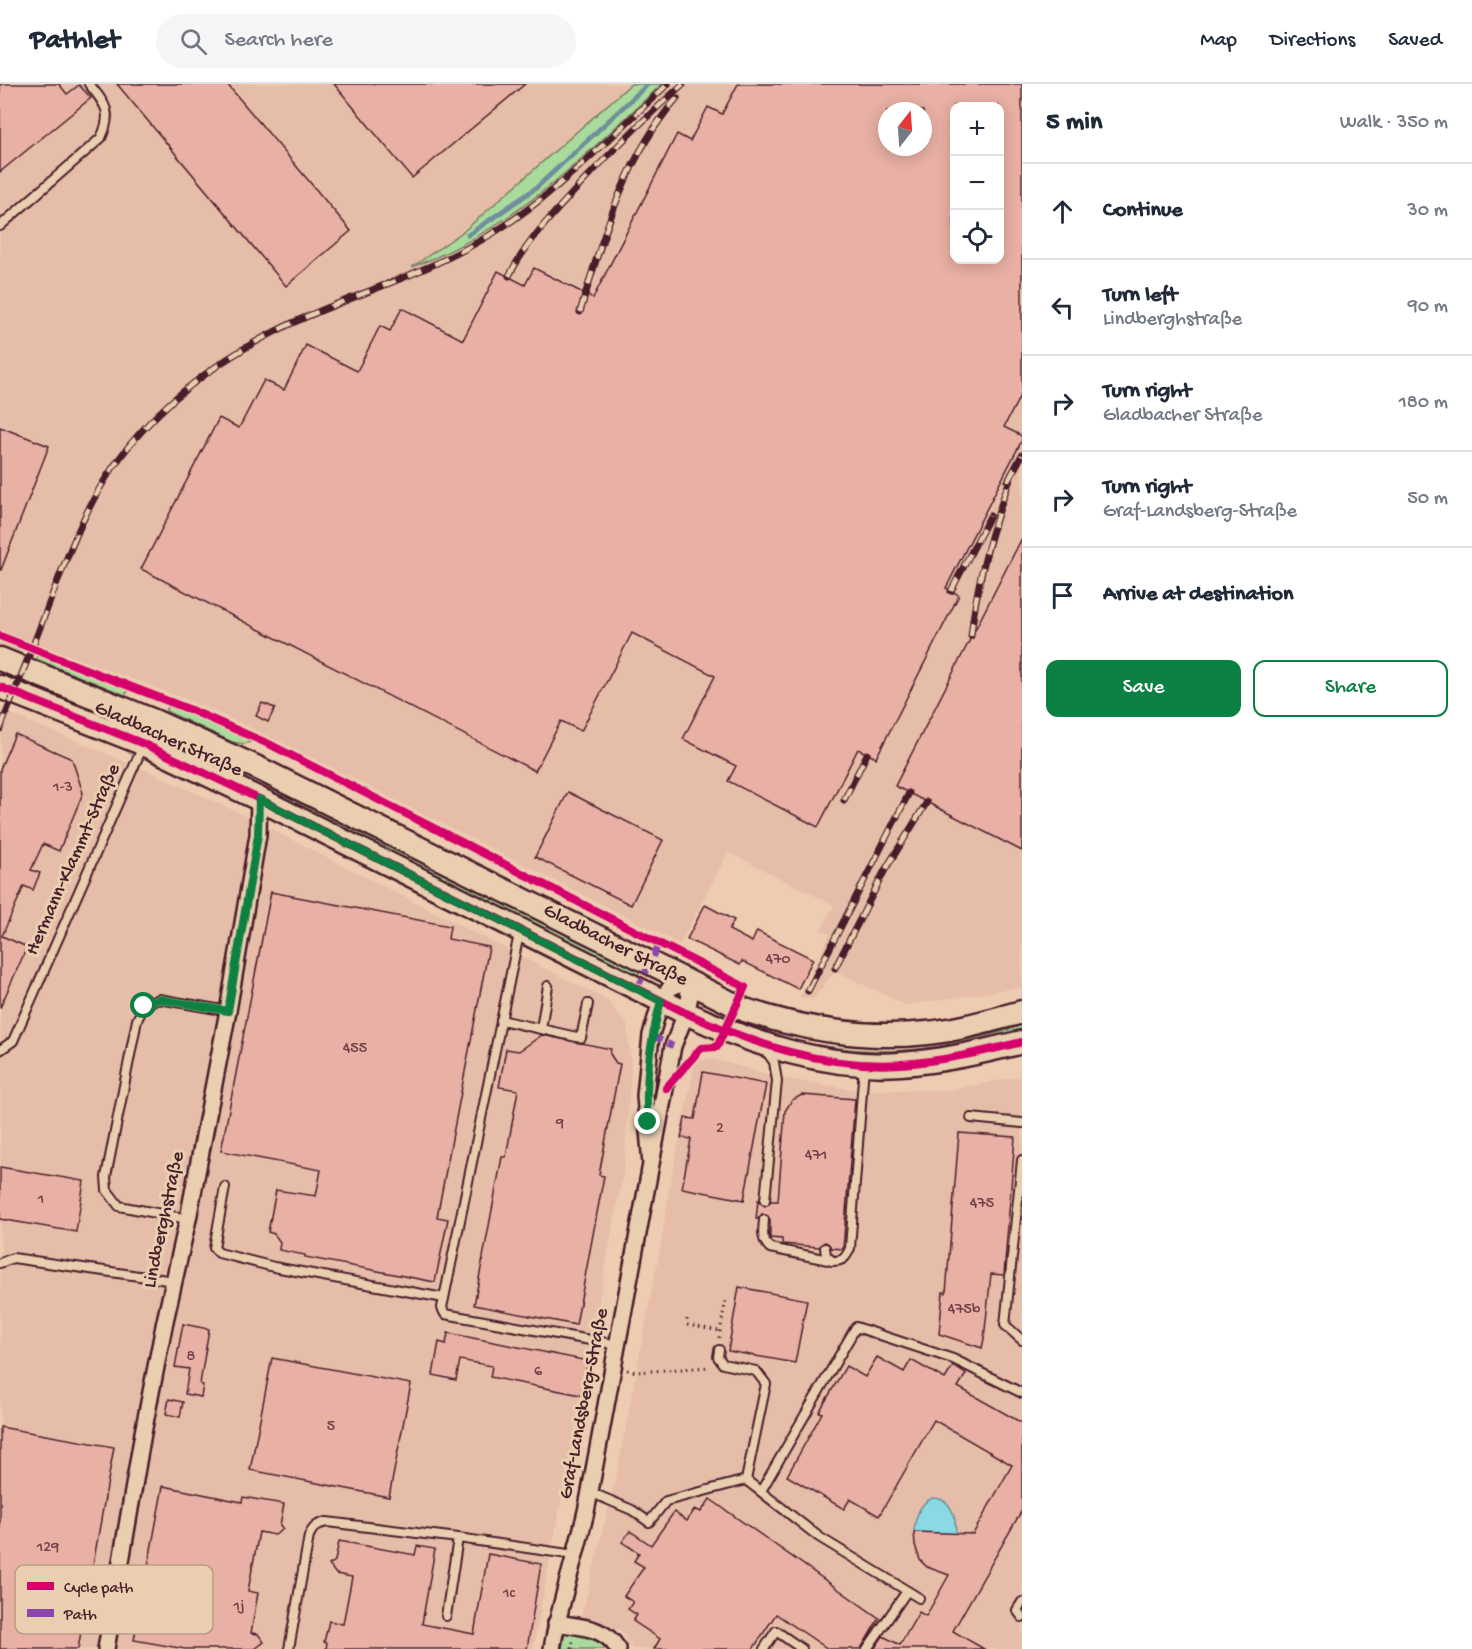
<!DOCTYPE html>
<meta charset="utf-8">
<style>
:root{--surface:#fff;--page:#f6f6f7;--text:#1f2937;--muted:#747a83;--line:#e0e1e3;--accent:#0b8043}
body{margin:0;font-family:"Gochi Hand",sans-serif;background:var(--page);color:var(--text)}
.controls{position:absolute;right:18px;top:18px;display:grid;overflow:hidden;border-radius:12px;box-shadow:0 3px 15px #0003}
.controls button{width:54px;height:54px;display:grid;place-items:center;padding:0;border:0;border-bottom:2px solid var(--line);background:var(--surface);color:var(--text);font:30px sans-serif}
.compass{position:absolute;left:878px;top:18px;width:54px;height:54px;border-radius:50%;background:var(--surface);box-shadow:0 3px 15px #0003;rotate:17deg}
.stop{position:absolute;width:18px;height:18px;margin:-14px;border:4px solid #0b8043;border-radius:50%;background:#fff}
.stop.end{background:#0b8043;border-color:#fff;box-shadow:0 2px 6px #0008}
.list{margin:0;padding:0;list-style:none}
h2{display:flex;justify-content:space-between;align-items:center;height:78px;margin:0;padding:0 24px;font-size:26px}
h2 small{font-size:20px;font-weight:400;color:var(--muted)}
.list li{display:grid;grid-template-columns:39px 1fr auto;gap:18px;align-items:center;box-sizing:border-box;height:96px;padding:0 24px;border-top:2px solid var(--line)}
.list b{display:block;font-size:22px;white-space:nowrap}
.list p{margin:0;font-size:20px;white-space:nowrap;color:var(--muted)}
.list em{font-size:20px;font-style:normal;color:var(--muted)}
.actions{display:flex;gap:12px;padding:18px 24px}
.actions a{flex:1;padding:14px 0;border:2px solid var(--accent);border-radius:12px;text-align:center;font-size:21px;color:var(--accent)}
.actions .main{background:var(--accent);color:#fff}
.icon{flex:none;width:33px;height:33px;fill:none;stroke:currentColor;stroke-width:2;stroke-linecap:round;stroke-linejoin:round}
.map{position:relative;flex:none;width:1022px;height:1565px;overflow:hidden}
header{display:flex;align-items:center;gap:36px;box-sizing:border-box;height:84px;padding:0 30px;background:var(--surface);border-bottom:2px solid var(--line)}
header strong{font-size:28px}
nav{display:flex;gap:33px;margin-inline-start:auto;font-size:21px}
.search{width:420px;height:54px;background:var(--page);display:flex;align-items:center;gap:15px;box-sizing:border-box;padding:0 21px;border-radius:33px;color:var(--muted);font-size:22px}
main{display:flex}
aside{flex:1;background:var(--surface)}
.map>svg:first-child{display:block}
</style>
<header>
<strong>Pathlet</strong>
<div class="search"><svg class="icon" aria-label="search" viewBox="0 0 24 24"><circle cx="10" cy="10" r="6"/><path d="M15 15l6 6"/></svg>Search here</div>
<nav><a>Map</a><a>Directions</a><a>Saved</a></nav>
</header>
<main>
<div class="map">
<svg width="1022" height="1565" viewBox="0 0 1022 1565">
<rect width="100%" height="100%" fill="#edccb1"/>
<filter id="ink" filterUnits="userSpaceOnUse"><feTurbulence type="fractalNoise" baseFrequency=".0167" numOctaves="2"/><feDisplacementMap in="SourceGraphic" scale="12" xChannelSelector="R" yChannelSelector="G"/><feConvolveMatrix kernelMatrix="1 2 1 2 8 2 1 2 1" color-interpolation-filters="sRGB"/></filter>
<g filter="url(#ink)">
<g fill="#e6bda8" fill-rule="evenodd">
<path d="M0,0H1022V903L906,921L835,887L813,915L800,913L830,850L821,846L834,821L728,768L680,860L287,661L201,621L29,556L22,572L0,564ZM954,22H1000V176H954ZM887,27H923V63H887Z"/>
<path d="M1,626L143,685L233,726L607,916L627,941L631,983L624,1084L533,1565H0Z"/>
<path d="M708,974L786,995L857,1006H950L1022,992V1565H632L621,1546L580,1538L617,1389L661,1160L669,1106L695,979Z"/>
</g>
<g fill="#a9db9c" stroke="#7a7d64" stroke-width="1.5">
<path d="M631,0H662C584,72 514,146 412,183L464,147Z"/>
<path d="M38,569L129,606L125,611L36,575Z"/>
<path d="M169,621L253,657L244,660L232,658L166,627Z"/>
<path d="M279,706L641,885L636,894L295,722L284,714Z"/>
<path d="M1022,941V948L924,969L861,971L794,961L762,949C857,974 929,974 1022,941Z"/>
<path d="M565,1549C582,1552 596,1555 610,1565H562Z"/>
</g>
<path fill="#8adae6" stroke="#708f9b" stroke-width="1.5" d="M933,1414C952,1414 956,1434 956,1450L914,1448C915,1434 919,1419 933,1414Z"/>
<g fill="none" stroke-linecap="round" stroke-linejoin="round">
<path stroke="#708f9b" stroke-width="5" d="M468,151L536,104L648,0"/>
</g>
<g fill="#e9b0a5" stroke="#4a1f2b" stroke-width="1.5" fill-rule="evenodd">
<path d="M0,0H59L67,10L79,1L91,14L0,88Z"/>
<path d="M117,0H227L351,147L286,202Z"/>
<path d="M334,0H525L412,94Z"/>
<path d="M738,0H1022V308L1004,343L1022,352V356L946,504L959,511L876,674L858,665L818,743L728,697L736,682L683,655L715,592L632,549L581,647L561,637L535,687L141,485L219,334L239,344L264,296L284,306L306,261L357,287L380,242L390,247L402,224L463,256L498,187L525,201L534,184L593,214L677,50L690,57L708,23L722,30ZM954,22H999V176H954ZM887,27H923V63H887Z"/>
<path d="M0,343L49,362L1,486H0Z"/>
<path d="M1022,454V767L895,702Z"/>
<path d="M262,619L275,624L268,638L256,632Z"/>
<path d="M15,650L72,675L83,709L59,767L43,760L31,786L40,789L33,806L24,802L2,852L27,863L0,924V685Z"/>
<path d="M568,708L663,756L631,821L535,773Z"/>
<path d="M271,808L450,842L448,855L489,863L437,1133L448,1135L435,1198L305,1173V1171L279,1166L280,1158L274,1150L268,1148L276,1106L316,1112L321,1086L221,1067Z"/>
<path d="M705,821L734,836L729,846L752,858L757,847L813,875L798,905L742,877L740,881L687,855Z"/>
<path d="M542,951L611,965L610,970L616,979L620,980L599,1091L604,1092L576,1241L474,1221L502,1073H506L518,1006L499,1003L506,965L519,967Z"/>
<path d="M703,988L766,1000L744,1116L682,1104L691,1055L681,1054L685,1034L695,1035Z"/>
<path d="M802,1011L855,1015L843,1165L831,1164L829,1160L825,1158L819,1163L782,1160V1155L770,1154V1136L768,1132L762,1130L758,1135H756L758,1116L765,1122L771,1117H778L785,1027L792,1016Z"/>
<path d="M959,1049L1015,1053L1004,1191L991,1190L984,1255L982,1264L939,1250L943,1208L946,1209Z"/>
<path d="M0,1083L84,1097L76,1148L0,1135Z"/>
<path d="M739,1203L807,1216L795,1279L728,1267Z"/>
<path d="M183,1240L209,1245L200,1300L203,1301L201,1313L185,1310L189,1285L175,1283Z"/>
<path d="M448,1249L588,1277L581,1311L490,1293L492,1282L460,1276L456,1296L433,1291L439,1258L446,1260Z"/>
<path d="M877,1273L904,1288L911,1276L945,1295L953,1282L966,1290L958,1303L1022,1339V1426L953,1547L984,1565H874L883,1552L900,1561L919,1528L926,1532L949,1491L927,1483L920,1476L915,1461L914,1448L973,1450L1012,1381L934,1336L879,1432L850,1415L844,1425L787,1392L822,1329L819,1328L846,1282L865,1293Z"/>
<path d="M272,1274L411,1300L389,1413L250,1386Z"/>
<path d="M169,1315L183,1318L180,1333L166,1330Z"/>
<path d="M0,1343L114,1363L78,1565H0Z"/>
<path d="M163,1402L242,1418L243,1413L284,1420L280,1441L283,1445L275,1451L259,1448L248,1507L258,1509L251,1549L258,1550L264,1558L255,1565H185L134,1556Z"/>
<path d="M710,1415L879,1534L861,1565H828L776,1530L753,1565H654L660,1555L633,1537L637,1531L628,1525L633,1518L624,1512L644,1483L634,1477L639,1469L622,1458L630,1447L651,1461L674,1428L687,1437L695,1425L701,1428Z"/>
<path d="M339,1457L415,1471L417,1462L435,1465L422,1540L474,1550L488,1470L541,1480L527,1565H326L327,1559L324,1558L329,1537L343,1540L352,1493L336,1490L329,1481L335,1477Z"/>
</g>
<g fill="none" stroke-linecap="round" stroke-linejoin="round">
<defs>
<g id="service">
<path d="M0,142L101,54C113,28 106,21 89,0"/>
<path d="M519,850L442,1224L445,1230L618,1261"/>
<path d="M501,936L581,954L588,920"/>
<path d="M541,945L548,902"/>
<path d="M0,966L13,957L143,662"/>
<path d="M971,1034L1022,1039"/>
<path d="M1022,1076L1005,1241L1022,1256"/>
<path d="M225,1103L214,1164L219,1169L274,1183L444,1214"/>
<path d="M765,1116L777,997L774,978L766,967"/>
<path d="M188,1135L119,1122L107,1106L106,1093L137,936L144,922L159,915L228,927"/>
<path d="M764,1136C763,1148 761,1155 770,1164L833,1177C843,1177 846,1174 850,1164L864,982"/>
<path d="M825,1164L826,1171L832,1177"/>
<path d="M0,1179L13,1174L174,1197"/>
<path d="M719,1266L718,1273L723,1280L756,1287L766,1300L746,1396"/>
<path d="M761,1407L856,1243L953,1275L1022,1309"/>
<path d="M590,1408L632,1426L649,1438L666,1417L746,1396L819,1453L919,1514"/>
<path d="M1022,1518L1017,1526L1022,1533"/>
<path d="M446,1532L458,1454"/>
<path d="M289,1565L309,1452C313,1443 317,1440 327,1438L458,1454L575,1471"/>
<path d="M764,1565L776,1547L802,1565"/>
<path d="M867,1565L907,1507"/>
</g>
<g id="minor">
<path d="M556,1539C580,1543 604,1542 618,1565"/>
<path d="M106,1565L143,1349L165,1237L188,1135L228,927L258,751L259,715"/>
<path d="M552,1565C560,1515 578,1468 588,1418L673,962L686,929L690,912L685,897L670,904L661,917L651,951L645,1012L651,1080"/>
</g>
<g id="secondary">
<path d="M0,575L154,637L260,685L745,926C805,946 864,956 927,949C959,946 991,936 1022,928"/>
<path d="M0,603L144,660L259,715L686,929C753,960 826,985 901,980C943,977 982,968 1022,958"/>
</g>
</defs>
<use href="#service" stroke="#4a1f2b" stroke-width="12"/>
<use href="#minor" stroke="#4a1f2b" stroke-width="20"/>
<use href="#secondary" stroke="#4a1f2b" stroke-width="27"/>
<g stroke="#4a1f2b" stroke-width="3" stroke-dasharray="1.5 4.5" stroke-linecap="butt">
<path d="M687,1235V1241L720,1247"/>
<path d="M719,1254L726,1214"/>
<path d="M627,1286L637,1288L710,1283"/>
<path d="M572,1565L573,1556"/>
</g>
<use href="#service" stroke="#e9ceb0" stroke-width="8"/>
<use href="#minor" stroke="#e9ceb0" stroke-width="15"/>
<use href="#secondary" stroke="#e9ceb0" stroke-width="22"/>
<defs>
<g id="rail">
<path d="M509,192C527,157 553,130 580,101C613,66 647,32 683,0"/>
<path d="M580,228C603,153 624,75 677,14"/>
<path d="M1008,397L1022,371"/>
<path d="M951,507L990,432"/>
<path d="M971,552C977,495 992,443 1012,390"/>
<path d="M0,645C18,600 36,555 53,509C70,466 87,420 114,382C156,321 220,274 286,242C349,212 417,193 478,158C549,118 608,55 668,0"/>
<path d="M844,716L867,670"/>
<path d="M835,884L885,786L927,718"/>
<path d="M808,907L909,709"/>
</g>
</defs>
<use href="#rail" stroke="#4a1f2b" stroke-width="7"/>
<use href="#rail" stroke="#e9ceb0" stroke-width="4.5" stroke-dasharray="14" stroke-linecap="butt"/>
<g stroke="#8e44ad" stroke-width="6" stroke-dasharray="12 6" stroke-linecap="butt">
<path d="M637,905L660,858"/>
<path d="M651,951L673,962"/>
</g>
<defs>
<g id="cycleway">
<path d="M0,552L191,626L271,661L745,903L717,963L701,964L666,1004"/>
<path d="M0,603L144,660L259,715L686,929C753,960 826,985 901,980C943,977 982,968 1022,958"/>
</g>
</defs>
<use href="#cycleway" stroke="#e9ceb0" stroke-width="11"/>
<use href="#cycleway" stroke="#d6006c" stroke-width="8"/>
</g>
</g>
<g fill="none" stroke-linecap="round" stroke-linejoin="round" filter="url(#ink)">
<path stroke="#0b8043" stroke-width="8" d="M144,922L159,915L228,927L258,751L259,715L661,917C650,957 644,996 648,1038"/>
</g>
<g text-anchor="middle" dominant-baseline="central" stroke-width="6" stroke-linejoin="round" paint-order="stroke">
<g font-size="16" fill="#72434a">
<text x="63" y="704">1-3</text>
<text x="778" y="876">470</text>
<text x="355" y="965">455</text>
<text x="560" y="1040">9</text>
<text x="720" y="1045">2</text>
<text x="816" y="1072">471</text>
<text x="41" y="1116">1</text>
<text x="982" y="1120">475</text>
<text x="964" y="1226">475b</text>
<text x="191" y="1273">8</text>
<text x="538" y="1288">6</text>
<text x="331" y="1343">5</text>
<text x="48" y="1464">129</text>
<text x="509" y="1510">1c</text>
<text x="239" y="1523">1j</text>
</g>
<g font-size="20" fill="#4a1f2b" stroke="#e9ceb0">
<text transform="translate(168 656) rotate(24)">Gladbacher Straße</text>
<text transform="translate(74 776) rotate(-66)">Hermann-Klammt-Straße</text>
<text transform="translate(615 862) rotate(27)">Gladbacher Straße</text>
<text transform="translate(165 1136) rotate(-78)">Lindberghstraße</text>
<text transform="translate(585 1320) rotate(-79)">Graf-Landsberg-Straße</text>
</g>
</g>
<rect x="15" y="1481" width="198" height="69" rx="9" fill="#e9ceb0" stroke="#b99a88" stroke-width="1.5"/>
<rect x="27" y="1498" width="27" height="8" fill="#d6006c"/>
<rect x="27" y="1525" width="27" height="8" fill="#8e44ad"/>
<g font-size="16" fill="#4a1f2b">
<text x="64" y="1508">Cycle path</text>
<text x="64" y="1535">Path</text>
</g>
</svg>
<div class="controls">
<button>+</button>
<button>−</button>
<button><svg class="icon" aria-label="locate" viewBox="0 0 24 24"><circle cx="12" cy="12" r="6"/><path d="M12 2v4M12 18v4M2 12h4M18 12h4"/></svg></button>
</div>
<svg class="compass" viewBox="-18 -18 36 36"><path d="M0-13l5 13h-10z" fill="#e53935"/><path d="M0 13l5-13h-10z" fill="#747a83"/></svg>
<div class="stop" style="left:144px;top:922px"></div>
<div class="stop end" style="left:648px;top:1038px"></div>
</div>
<aside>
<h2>5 min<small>Walk · 350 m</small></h2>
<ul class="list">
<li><svg class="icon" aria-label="ahead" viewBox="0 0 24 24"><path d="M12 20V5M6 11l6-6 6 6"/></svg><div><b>Continue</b></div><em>30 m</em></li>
<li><svg class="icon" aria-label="left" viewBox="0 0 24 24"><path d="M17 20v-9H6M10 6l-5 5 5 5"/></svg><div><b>Turn left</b><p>Lindberghstraße</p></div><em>90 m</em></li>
<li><svg class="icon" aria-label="right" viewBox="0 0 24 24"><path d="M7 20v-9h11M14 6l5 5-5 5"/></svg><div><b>Turn right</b><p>Gladbacher Straße</p></div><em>180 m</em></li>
<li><svg class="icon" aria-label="right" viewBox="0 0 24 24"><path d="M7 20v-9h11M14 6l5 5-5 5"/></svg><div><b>Turn right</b><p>Graf-Landsberg-Straße</p></div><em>50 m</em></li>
<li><svg class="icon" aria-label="arrive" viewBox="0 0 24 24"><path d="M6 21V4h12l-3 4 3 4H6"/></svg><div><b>Arrive at destination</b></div></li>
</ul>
<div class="actions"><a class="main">Save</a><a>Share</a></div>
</aside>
</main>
